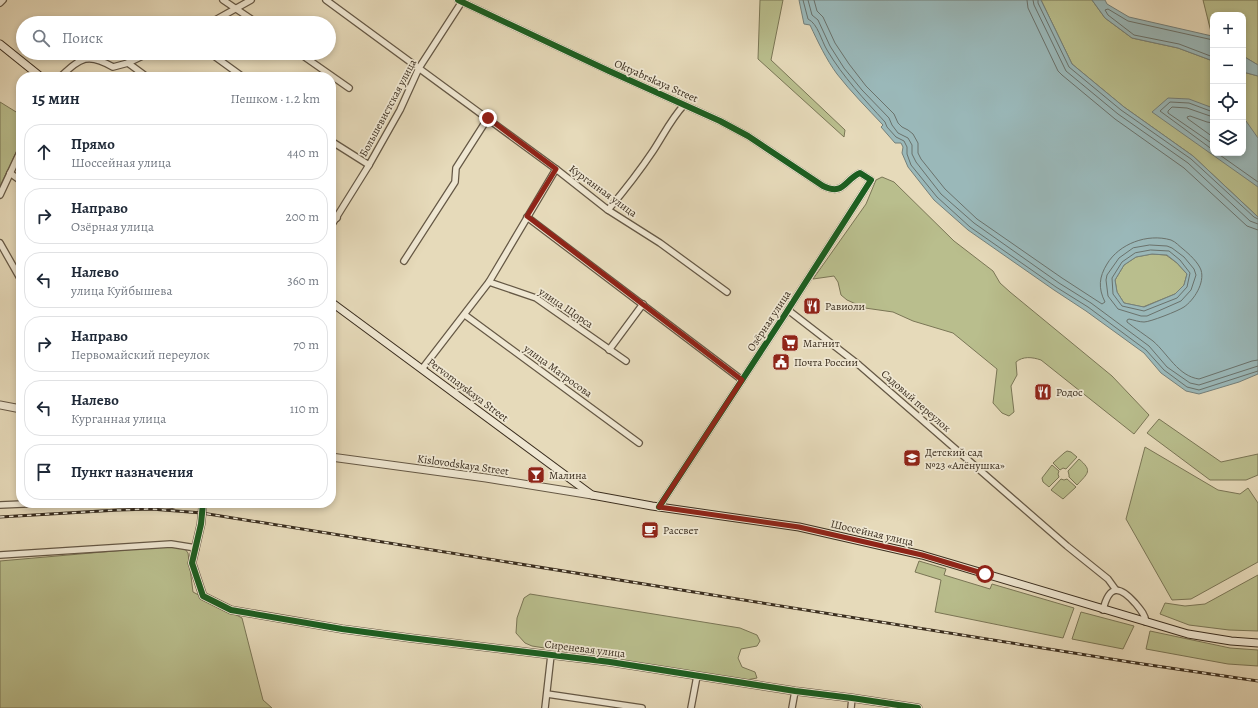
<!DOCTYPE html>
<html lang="ru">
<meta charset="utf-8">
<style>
:root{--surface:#fff;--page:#f2f2f3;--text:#1f2937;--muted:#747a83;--line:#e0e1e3}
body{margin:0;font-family:Alegreya,serif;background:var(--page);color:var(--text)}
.controls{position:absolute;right:12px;top:12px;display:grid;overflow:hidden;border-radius:8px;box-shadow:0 2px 6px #0003}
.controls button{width:36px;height:36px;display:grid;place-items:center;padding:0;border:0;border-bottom:1px solid var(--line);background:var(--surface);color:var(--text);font:20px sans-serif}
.stop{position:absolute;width:12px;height:12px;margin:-9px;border:3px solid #8f2418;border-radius:50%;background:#fff}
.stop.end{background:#8f2418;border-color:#fff;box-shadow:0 1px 4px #0008}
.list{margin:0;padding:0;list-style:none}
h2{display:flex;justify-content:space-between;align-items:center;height:52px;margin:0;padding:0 16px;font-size:17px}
h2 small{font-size:13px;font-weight:400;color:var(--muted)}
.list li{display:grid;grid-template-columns:26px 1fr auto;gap:12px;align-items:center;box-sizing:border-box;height:56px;margin:0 8px 8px;padding:0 8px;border:1px solid var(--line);border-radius:16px}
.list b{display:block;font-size:15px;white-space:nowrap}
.list p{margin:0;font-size:13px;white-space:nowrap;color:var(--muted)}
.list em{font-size:13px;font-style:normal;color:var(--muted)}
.icon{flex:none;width:22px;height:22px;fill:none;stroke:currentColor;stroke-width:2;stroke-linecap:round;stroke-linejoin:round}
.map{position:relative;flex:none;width:1258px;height:708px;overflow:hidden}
.search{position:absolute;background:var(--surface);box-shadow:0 2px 6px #0003;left:16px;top:16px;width:320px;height:44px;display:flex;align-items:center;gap:10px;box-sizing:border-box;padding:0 14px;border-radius:22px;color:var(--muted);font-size:15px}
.panel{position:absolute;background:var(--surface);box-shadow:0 2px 6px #0003;left:16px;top:72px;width:320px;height:436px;border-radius:16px}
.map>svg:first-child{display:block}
</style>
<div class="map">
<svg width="1258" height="708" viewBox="0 0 1258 708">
<rect width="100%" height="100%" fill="#e6daba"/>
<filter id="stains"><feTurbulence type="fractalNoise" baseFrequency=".005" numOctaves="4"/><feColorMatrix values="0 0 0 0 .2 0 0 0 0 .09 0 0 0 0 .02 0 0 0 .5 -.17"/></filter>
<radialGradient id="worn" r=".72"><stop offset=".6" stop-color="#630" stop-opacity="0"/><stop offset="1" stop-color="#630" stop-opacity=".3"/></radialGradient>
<g fill="#b9be8d" stroke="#7a7656">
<path d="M760,0H783L771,60L845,130L844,137L758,59Z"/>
<path d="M1041,0H1092L1105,18L1132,38L1178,48L1213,61V153H1243V72L1258,76V217L1193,156L1124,107L1072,64Z"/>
<path d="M1203,0H1258V65L1243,56V15H1213V37L1212,36Z"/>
<path d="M0,102L21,115V142L0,186Z"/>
<path d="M882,177L894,182L954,241L993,271L1000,283L1010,292L1112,376L1149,415L1134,434L1041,360C1032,357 1023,356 1016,362L1017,375L1011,386L1014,412L1009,416L1002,413L993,403L997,369L953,333L913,321L893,312L865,308L847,300L841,295L838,282L834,276L813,279L866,204L876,180Z"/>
<path d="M1152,254L1166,255L1177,263L1187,274L1184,285L1175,294L1143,307L1124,303L1117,292L1115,280L1124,265L1136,257Z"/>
<path d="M1159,419L1221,462L1258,454V475L1246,480H1210L1147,433Z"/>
<path d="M1145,447L1218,490L1240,494L1248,488L1258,503V562L1191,599L1172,600L1126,519Z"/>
<path d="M1067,451L1071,452L1077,457L1066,469L1063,468L1060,470L1053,463L1064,453Z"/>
<path d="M1079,459C1093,471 1088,473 1077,485L1069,477V475L1068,471Z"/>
<path d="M1052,465L1059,471L1058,474L1059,477L1049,487L1043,482L1042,478Z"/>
<path d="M1061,479L1064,480L1067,479L1076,487L1063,499L1051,490Z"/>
<path d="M171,546L185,549L188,553L193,592L242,618L263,700L272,708H0V561Z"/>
<path d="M919,561L946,569L944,575L990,589L992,584L1074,608L1063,638L935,612L941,580L915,572Z"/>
<path d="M1258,575V631L1229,630L1189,625L1160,614L1165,603L1185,606L1205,604Z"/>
<path d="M530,594L740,628L757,635L760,641L757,646L741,649L738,658L742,667L755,672L757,678L746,680L532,646L525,643L516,633L517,618L524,598Z"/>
<path d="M1081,612L1134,626L1123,649L1072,639Z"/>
<path d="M1150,631L1230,648L1258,650V666L1228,664L1146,649Z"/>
</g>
<g fill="#9ab8b9" stroke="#74807b" fill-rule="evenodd">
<path d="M799,0H1041L1072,64L1124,107L1193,156L1258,217V374L1239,382L1199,394L1186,391L1161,373L1144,353L1086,311L1054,290L968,230L934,200L908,167L902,153L903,147L901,143H895L881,127L883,125C867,108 851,92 837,74C826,59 818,42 810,25L804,24ZM1152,254L1167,255L1177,263L1187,274L1184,285L1175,294L1144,307L1124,303L1117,292L1115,280L1124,265L1136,257Z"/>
<path d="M1092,0H1105L1107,4L1129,17L1212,36L1213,37V61L1178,48L1132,38L1105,18Z"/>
<path d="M1243,56L1258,65V76L1243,72Z"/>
<path d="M1168,98L1189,99L1213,108V153H1243V120L1246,121L1258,138V187L1152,112Z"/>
</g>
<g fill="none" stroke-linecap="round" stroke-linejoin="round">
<g stroke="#6a726c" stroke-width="1">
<path d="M803,0L808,19C818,24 821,40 827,50C843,77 864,99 885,122L887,127L896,137L904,141L907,147V154L911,165L937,197L970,227L1056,287L1088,307L1146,350L1164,370L1187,387L1199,390L1258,371"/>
<path d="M808,0L812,15L818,20L830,46L844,68L862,90L889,118L892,125L898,133L908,138L912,145V154L916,162L941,194L974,223L1059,283L1091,303L1149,346L1167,367L1190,383L1199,385L1258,366"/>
<path d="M814,0L817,11L823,17L835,43L849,64L866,86L894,114L898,123L902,127L908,130L913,134L918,143V153L921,159L945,189L977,219L1062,278L1102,304L1105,302C1098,288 1099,277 1107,264C1119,244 1147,233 1171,240C1176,242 1179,246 1183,249C1189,254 1198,262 1201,270C1205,283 1194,300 1184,307C1178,311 1150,322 1144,322C1139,322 1134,320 1129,319L1127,320V322C1136,329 1145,335 1153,341C1168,354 1178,376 1199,379L1252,361L1258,360"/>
<path d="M1027,0L1028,8L1058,71L1062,75L1115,119L1184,168L1247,226L1258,230"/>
<path d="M1033,0L1034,5L1066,71L1118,114L1188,163L1250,221L1258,224"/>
<path d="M1038,0V3L1069,67L1121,110L1191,159L1254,217L1258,219"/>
<path d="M1213,40L1128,21L1108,9L1105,10L1108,15L1134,35L1179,44L1213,57"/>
<path d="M1213,112L1189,103L1170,102L1160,111L1213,150"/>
<path d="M1213,117L1187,108L1172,107L1168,111V113L1213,144"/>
<path d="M1213,123L1207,122L1190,116L1187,117L1188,119L1213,137"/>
<path d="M1217,153L1258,182"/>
<path d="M1150,245L1167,246L1172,248L1184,257L1194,269L1196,275L1191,290L1181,301L1147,316H1141L1118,309L1108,296L1106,280L1107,275L1119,258L1133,248Z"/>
<path d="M1151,250L1169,251L1180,260L1190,273L1187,287L1177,298L1144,311L1122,306L1113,294L1112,278L1122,262L1135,253Z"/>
</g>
<defs>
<g id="minor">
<path d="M223,0L257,23"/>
<path d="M326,0L556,169L608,210L660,243L727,292"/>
<path d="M458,0L609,71L720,121L748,136L823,186C844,196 844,180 860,173L871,180L784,316L659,507"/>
<path d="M0,3L3,0"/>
<path d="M210,23L251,0"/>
<path d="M210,53L243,77"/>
<path d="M299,53L349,88"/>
<path d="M128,63L147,77"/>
<path d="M60,77C81,58 87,52 113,67L128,63L149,53"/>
<path d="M331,141L369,165"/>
<path d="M10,173L21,181"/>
<path d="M0,195L21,150"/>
<path d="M608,210C624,191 639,172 653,151C663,136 671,119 684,105"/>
<path d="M331,214L337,218"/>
<path d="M527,217L742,380"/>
<path d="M331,226L369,165L400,110L419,68L463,0"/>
<path d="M0,243L21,280"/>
<path d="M404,261L455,182L456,168L488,118"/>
<path d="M489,282L536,298L626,361"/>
<path d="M788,310L859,365L1067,546L1108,579L1116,590"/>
<path d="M465,315L639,443"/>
<path d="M609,350L643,304"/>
<path d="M422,369L489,282L556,169"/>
<path d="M158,503L172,505L178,503"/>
<path d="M0,505L46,503"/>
<path d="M0,555L171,544L196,548"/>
<path d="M1103,610C1109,585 1119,585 1135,603C1140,609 1145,614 1146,622"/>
<path d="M547,694L642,708"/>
<path d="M545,708L551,655"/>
<path d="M691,708L697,676"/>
<path d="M792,708L795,691"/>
<path d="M851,708L852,698"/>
</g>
<g id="tertiary">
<path d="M0,405L21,409"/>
<path d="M331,457L486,478L592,495"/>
<path d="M203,503L201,524L192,563L203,596L231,610L342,629L410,638L610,662L795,691L852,698L918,708"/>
</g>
<g id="secondary">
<path d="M0,44L41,77"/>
<path d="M331,302L592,495L652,506L799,527L922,555L1188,634L1231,641L1258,643"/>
</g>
</defs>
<use href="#minor" stroke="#655845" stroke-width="8"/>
<use href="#tertiary" stroke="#655845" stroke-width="9"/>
<use href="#secondary" stroke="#3a2d1e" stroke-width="9"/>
<use href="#minor" stroke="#efe7d2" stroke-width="5.5"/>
<use href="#tertiary" stroke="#efe7d2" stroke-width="7"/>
<use href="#secondary" stroke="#efe7d2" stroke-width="7"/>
<defs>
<path id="rail" d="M0,517L118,510L151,509L202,513L1136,663L1258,681"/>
</defs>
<use href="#rail" stroke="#3a2d1e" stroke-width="3"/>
<use href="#rail" stroke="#efe7d2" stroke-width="1.5" stroke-dasharray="4.5" stroke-linecap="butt"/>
<defs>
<g id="cycleway">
<path d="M458,0L609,71L720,121L748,136L823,186C844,196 844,180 860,173L871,180L784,316L659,507"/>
<path d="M203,503L201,524L192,563L203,596L231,610L342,629L410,638L610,662L795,691L852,698L918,708"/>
</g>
</defs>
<use href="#cycleway" stroke="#efe7d2" stroke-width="8"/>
<use href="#cycleway" stroke="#1b5e20" stroke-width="6"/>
</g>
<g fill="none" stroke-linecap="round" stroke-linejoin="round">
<path stroke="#8f2418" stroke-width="5" d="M488,118L556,169L527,216L742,380L659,507L799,527L922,555L985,574"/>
</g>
<defs>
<symbol id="restaurant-square" viewBox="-11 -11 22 22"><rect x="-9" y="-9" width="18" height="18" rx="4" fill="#8f2418" stroke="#efe7d2"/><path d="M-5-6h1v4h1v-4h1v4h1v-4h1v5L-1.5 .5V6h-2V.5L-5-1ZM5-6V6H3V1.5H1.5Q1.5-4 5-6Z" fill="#fff"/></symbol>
<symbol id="supermarket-square" viewBox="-11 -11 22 22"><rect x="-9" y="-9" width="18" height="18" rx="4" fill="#8f2418" stroke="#efe7d2"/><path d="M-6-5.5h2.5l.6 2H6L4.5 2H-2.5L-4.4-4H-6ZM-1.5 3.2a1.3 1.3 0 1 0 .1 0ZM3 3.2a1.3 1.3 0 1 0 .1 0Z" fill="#fff"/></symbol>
<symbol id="civic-square" viewBox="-11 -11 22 22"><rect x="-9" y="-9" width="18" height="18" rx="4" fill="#8f2418" stroke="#efe7d2"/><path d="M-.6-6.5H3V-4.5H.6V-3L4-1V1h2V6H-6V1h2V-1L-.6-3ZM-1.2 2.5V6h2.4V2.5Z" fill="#fff"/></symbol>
<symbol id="school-square" viewBox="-11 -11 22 22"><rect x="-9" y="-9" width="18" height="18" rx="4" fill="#8f2418" stroke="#efe7d2"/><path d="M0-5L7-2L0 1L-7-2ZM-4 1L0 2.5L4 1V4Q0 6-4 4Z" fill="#fff"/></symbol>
<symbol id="bar-square" viewBox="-11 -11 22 22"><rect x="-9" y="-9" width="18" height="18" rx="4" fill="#8f2418" stroke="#efe7d2"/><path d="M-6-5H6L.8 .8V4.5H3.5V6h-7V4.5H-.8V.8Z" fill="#fff"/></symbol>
<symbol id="cafe-square" viewBox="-11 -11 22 22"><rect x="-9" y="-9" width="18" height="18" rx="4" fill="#8f2418" stroke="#efe7d2"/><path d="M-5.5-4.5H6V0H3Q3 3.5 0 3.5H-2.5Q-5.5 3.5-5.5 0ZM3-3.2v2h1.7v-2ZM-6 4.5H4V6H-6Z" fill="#fff"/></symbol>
</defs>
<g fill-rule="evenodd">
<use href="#restaurant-square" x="802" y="296" width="20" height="20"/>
<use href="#supermarket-square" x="780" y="333" width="20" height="20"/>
<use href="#civic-square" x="771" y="352" width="20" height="20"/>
<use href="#restaurant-square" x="1033" y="382" width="20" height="20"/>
<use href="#school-square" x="902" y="448" width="20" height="20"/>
<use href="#bar-square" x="526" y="465" width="20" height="20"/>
<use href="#cafe-square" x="640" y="520" width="20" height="20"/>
</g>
<g text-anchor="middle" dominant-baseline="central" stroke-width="3.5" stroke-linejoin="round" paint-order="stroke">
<g font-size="11" fill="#3a2d1e" stroke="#efe7d2">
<text transform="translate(656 81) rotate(24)">Oktyabrskaya Street</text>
<text transform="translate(388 108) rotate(-62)">Большевистская улица</text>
<text transform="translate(603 191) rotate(36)">Курганная улица</text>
<text transform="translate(566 308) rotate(34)">улица Щорса</text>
<text transform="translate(769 321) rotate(-57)">Озёрная улица</text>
<text transform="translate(558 371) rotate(36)">улица Матросова</text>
<text transform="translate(468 390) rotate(37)">Pervomayskaya Street</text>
<text transform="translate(916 401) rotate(41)">Садовый переулок</text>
<text transform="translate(463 465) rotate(8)">Kislovodskaya Street</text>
<text transform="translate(872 533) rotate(13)">Шоссейная улица</text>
<text transform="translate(585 649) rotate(7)">Сиреневая улица</text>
</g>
<g font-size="11" fill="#3a2d1e" stroke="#efe7d2" text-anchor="start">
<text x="825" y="306">Равиоли</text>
<text x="803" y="343">Магнит</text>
<text x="794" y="362">Почта России</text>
<text x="1056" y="392">Родос</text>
<text x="925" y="452">Детский сад<tspan x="925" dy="13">№23 «Алёнушка»</tspan></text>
<text x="549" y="475">Малина</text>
<text x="663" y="530">Рассвет</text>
</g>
</g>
<rect width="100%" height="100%" filter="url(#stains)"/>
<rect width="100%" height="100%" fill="url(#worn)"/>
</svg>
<div class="controls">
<button>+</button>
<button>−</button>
<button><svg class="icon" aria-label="locate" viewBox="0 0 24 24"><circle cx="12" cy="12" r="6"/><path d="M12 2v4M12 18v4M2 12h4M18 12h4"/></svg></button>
<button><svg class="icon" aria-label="layers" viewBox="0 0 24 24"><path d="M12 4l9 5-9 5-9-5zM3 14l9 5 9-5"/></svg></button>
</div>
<div class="stop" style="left:985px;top:574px"></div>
<div class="stop end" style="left:488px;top:118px"></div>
<div class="search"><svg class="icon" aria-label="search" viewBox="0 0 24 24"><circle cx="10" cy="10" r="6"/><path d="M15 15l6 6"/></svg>Поиск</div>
<section class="panel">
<h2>15 мин<small>Пешком · 1.2 km</small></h2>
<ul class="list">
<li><svg class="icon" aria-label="ahead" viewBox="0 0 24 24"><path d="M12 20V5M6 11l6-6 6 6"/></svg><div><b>Прямо</b><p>Шоссейная улица</p></div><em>440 m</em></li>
<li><svg class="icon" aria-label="right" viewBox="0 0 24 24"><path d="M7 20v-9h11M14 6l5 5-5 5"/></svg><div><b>Направо</b><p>Озёрная улица</p></div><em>200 m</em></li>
<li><svg class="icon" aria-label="left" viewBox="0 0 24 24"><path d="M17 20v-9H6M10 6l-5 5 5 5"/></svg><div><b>Налево</b><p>улица Куйбышева</p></div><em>360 m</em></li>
<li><svg class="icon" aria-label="right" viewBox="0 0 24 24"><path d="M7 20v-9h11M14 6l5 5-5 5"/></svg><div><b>Направо</b><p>Первомайский переулок</p></div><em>70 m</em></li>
<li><svg class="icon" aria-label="left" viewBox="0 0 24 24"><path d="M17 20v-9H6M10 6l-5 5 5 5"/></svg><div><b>Налево</b><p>Курганная улица</p></div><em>110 m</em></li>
<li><svg class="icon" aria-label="arrive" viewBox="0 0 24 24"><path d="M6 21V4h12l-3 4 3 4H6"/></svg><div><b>Пункт назначения</b></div></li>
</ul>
</section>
</div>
